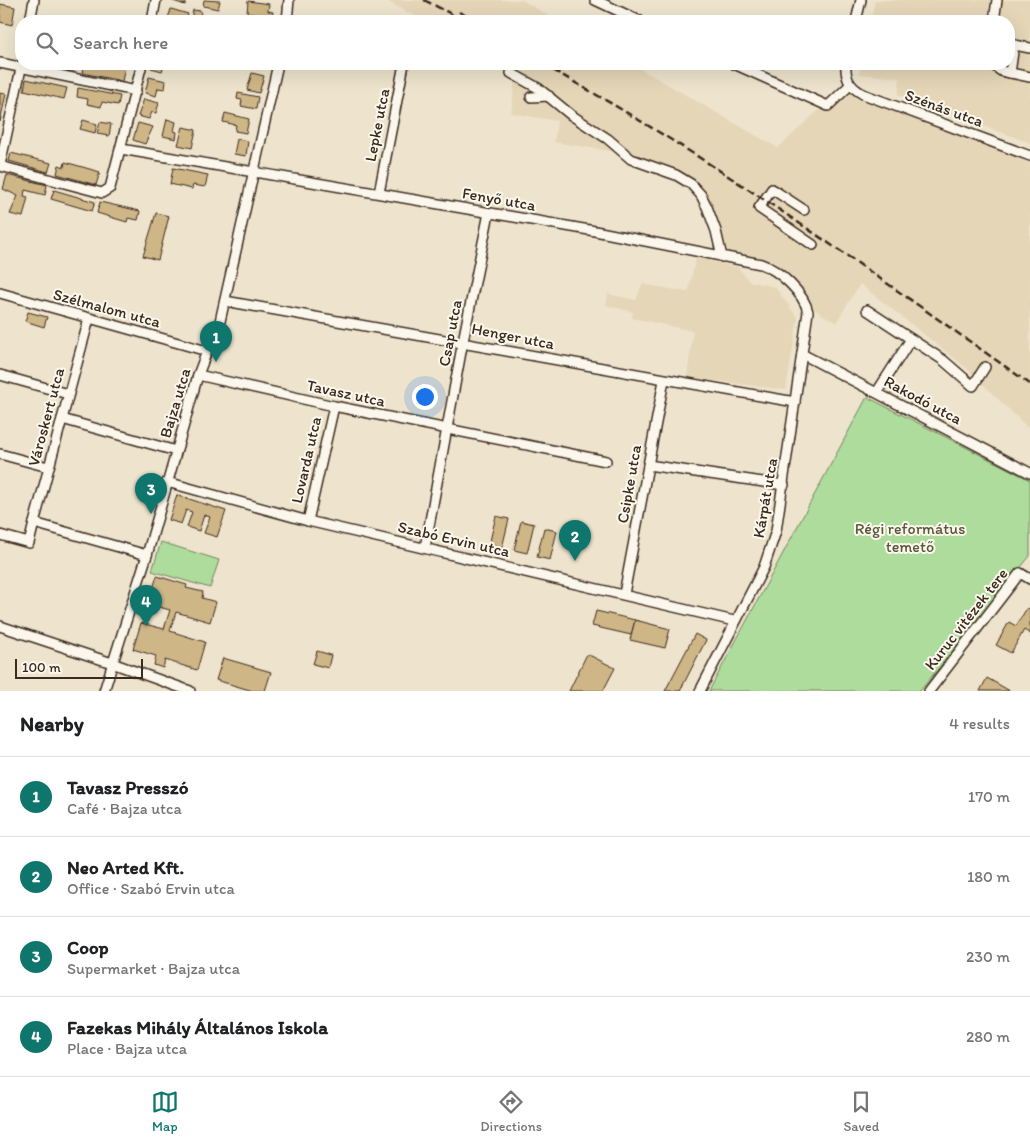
<!DOCTYPE html>
<meta charset="utf-8">
<style>
:root{--surface:#fff;--page:#f6f6f6;--text:#202124;--muted:#757577;--line:#e0e0e0;--accent:#0f766e}
body{margin:0;font-family:Itim,sans-serif;background:var(--page);color:var(--text)}
.scale{position:absolute;left:15px;bottom:12px;width:128px;box-sizing:border-box;padding-left:5px;border:2px solid #3b2a1e;border-top:0;font-size:14px;line-height:18px;white-space:nowrap;color:#3b2a1e;-webkit-text-stroke:4px #fbf7ec;paint-order:stroke}
.you{position:absolute;left:424px;top:396px;width:18px;height:18px;margin:-12px;border:4px solid #fff;border-radius:50%;background:#1a73e8;box-shadow:0 0 0 8px #1a73e833}
.badge{display:grid;place-items:center;width:32px;height:32px;border-radius:50%;background:var(--accent);color:#fff;font-size:16px;font-weight:700}
.pin{position:absolute;translate:-50% -41px;filter:drop-shadow(0 1px 2px #0008)}
.pin::after{content:'';position:absolute;top:26px;width:18px;height:15px;background:inherit;clip-path:polygon(0 0,100% 0,50% 100%)}
.list{margin:0;padding:0;list-style:none}
h2{display:flex;justify-content:space-between;align-items:center;height:65px;margin:0;padding:0 20px;font-size:21px}
h2 small{font-size:16px;font-weight:400;color:var(--muted)}
.list li{display:grid;grid-template-columns:32px 1fr auto;gap:15px;align-items:center;box-sizing:border-box;height:80px;padding:0 20px;border-top:1px solid var(--line)}
.list b{display:block;font-size:19px;white-space:nowrap}
.list p{margin:0;font-size:16px;white-space:nowrap;color:var(--muted)}
.list em{font-size:16px;font-style:normal;color:var(--muted)}
.icon{flex:none;width:28px;height:28px;fill:none;stroke:currentColor;stroke-width:2;stroke-linecap:round;stroke-linejoin:round}
.map{position:relative;flex:none;width:1030px;height:691px;overflow:hidden}
.search{position:absolute;background:var(--surface);box-shadow:0 5px 20px #0002;left:15px;right:15px;top:15px;height:55px;display:flex;align-items:center;gap:12px;box-sizing:border-box;padding:0 18px;border-radius:20px;color:var(--muted);font-size:19px}
.sheet{height:385px;background:var(--surface)}
nav{display:flex;justify-content:space-around;align-items:center;box-sizing:border-box;height:70px;border-top:1px solid var(--line);background:var(--surface);font-size:14px;color:var(--muted)}
nav a{display:grid;justify-items:center;gap:2px}
nav .on{color:var(--accent)}
.map>svg:first-child{display:block}
</style>
<div class="map">
<svg width="1030" height="691" viewBox="0 0 1030 691">
<rect width="100%" height="100%" fill="#eee4cd"/>
<filter id="ink" filterUnits="userSpaceOnUse"><feTurbulence type="fractalNoise" baseFrequency=".02" numOctaves="2"/><feDisplacementMap in="SourceGraphic" scale="10" xChannelSelector="R" yChannelSelector="G"/><feConvolveMatrix kernelMatrix="1 2 1 2 8 2 1 2 1" color-interpolation-filters="sRGB"/></filter>
<g filter="url(#ink)">
<g fill="#e5d6b8">
<path d="M385,0H522L558,21H424Z"/>
<path d="M875,0H1030V143L898,95L900,78L859,74L861,64H1009V21H871Z"/>
<path d="M502,64H632L778,148L821,108L830,111L849,93L1030,163V430L964,366L860,284L836,323L814,309L780,267L773,262L728,253L709,199L686,175L628,154L554,142L557,121L511,113L516,71Z"/>
<path d="M696,258L738,267L749,281L775,287L798,318L786,390L687,377L693,331L632,318L633,312L606,305L608,294L636,300L642,284L688,292Z"/>
</g>
<g fill="#addc9c" stroke="#74835d">
<path d="M867,397L1030,480V556L920,691H709Z"/>
<path d="M161,542L219,560L210,588L152,571Z"/>
</g>
<g fill="#cfb686" stroke="#3b2a1e">
<path d="M170,0H186L185,5Z"/>
<path d="M204,0L220,1L218,9L203,6Z"/>
<path d="M248,1L269,4L268,11L273,12L271,21H257L258,15L247,13Z"/>
<path d="M0,4L15,7L12,25L0,22Z"/>
<path d="M171,9L188,14L186,21H167Z"/>
<path d="M193,10L201,11L199,21H191Z"/>
<path d="M35,64H75L74,71Z"/>
<path d="M84,64H112L125,67L122,81L82,73Z"/>
<path d="M152,64H165L162,71L151,68Z"/>
<path d="M246,64H260L259,69L245,66Z"/>
<path d="M252,73L264,76L259,93L247,90Z"/>
<path d="M149,77L166,81L165,89L158,88L156,96L145,93Z"/>
<path d="M26,79L67,88L64,99L24,90Z"/>
<path d="M78,88L120,96L118,105L102,102L101,107L87,104L88,99L77,97Z"/>
<path d="M0,93L6,94L0,122Z"/>
<path d="M238,93L258,97L256,109L241,106L242,100L237,99Z"/>
<path d="M144,99L159,103L156,113L152,112L149,119L138,116Z"/>
<path d="M225,113L249,119L246,133L235,131L236,125L223,122Z"/>
<path d="M167,119L176,122L174,131L177,132L176,139L163,136Z"/>
<path d="M83,120L97,124L95,133L80,129Z"/>
<path d="M100,122L111,124L109,136L97,134Z"/>
<path d="M138,123L153,127L145,144L133,140Z"/>
<path d="M183,127L196,130L192,148L178,145Z"/>
<path d="M237,139L248,141L246,156L234,154Z"/>
<path d="M11,153L51,163L48,172L9,161Z"/>
<path d="M65,162L100,172L96,185L57,174L59,165L64,167Z"/>
<path d="M173,168L208,175L205,187L193,185L192,189L170,184Z"/>
<path d="M7,175L47,185L45,195L25,190L24,196L28,197L23,217L10,214L18,196L3,189Z"/>
<path d="M54,190L95,202L92,211L51,199Z"/>
<path d="M100,202L140,211L138,220L128,218L127,222L97,213Z"/>
<path d="M156,213L169,216L158,260L143,256Z"/>
<path d="M28,312L47,317L44,327L25,321Z"/>
<path d="M177,495L226,511L217,537L204,533L210,517L204,515L199,531L187,527L192,512L186,510L181,524L169,520Z"/>
<path d="M496,516L509,519L502,548L489,545Z"/>
<path d="M521,521L534,524L527,553L514,550Z"/>
<path d="M544,528L557,531L550,560L537,557Z"/>
<path d="M157,576L187,585L186,588L203,592L202,598L216,602L210,622L176,612L170,631L205,642L197,670L165,660L163,668L154,665L156,656L133,649L141,623L164,629L170,610L148,604Z"/>
<path d="M1027,608L1030,609V634L1024,630L1011,653L996,645L1009,622L1016,626Z"/>
<path d="M596,611L635,620L631,635L592,626Z"/>
<path d="M635,620L670,629L665,648L630,640Z"/>
<path d="M695,634L706,640L680,691H665Z"/>
<path d="M317,651L331,655L328,668L313,664Z"/>
<path d="M587,654L615,668L603,691H569Z"/>
<path d="M223,658L271,672L265,691H253L216,680Z"/>
<path d="M987,678L1010,691H980Z"/>
</g>
<g fill="none" stroke-linecap="round" stroke-linejoin="round">
<defs>
<g id="minor">
<path d="M595,0L640,21"/>
<path d="M30,21L34,0"/>
<path d="M152,21L156,0"/>
<path d="M287,21L289,0"/>
<path d="M856,21L861,0"/>
<path d="M994,21L997,0"/>
<path d="M1009,44L1030,48"/>
<path d="M0,63L136,91"/>
<path d="M734,64L828,106L850,85"/>
<path d="M846,64C845,79 850,87 863,94L1030,156"/>
<path d="M992,64L1001,71L1030,77"/>
<path d="M511,73L538,88L571,115L608,139L631,159L676,175L691,184L701,195L707,207L716,231L722,257"/>
<path d="M1010,73L1014,45"/>
<path d="M531,97L549,96"/>
<path d="M121,149L595,231L761,264C779,270 804,293 808,312L776,531L764,567L700,691"/>
<path d="M0,165L22,64"/>
<path d="M0,166L102,193L110,188L142,64"/>
<path d="M379,193L404,64"/>
<path d="M804,210L772,189L759,208L813,245"/>
<path d="M0,293L207,351"/>
<path d="M225,301L795,402"/>
<path d="M867,310L943,360L973,386L985,367"/>
<path d="M89,319L34,523L147,555"/>
<path d="M802,354L1030,473"/>
<path d="M0,375L68,394"/>
<path d="M198,375L334,406L606,461"/>
<path d="M877,392L911,339"/>
<path d="M62,419L176,451"/>
<path d="M0,454L48,467"/>
<path d="M648,465L784,485"/>
<path d="M167,482L308,521L734,621"/>
<path d="M308,521L334,406"/>
<path d="M0,535L29,543L34,523"/>
<path d="M425,548L463,341L489,213"/>
<path d="M624,594L664,380"/>
<path d="M0,626L112,663L190,691"/>
<path d="M104,691L147,555L198,375L207,351L216,339L278,64"/>
<path d="M929,691L1020,573L1030,579"/>
</g>
</defs>
<use href="#minor" stroke="#3b2a1e" stroke-width="12"/>
<use href="#minor" stroke="#fbf7ec" stroke-width="9"/>
<g stroke="#3b2a1e" stroke-width="2.5" stroke-dasharray="8 4" stroke-linecap="butt">
<path d="M424,0L465,21"/>
<path d="M459,12L477,21"/>
<path d="M542,64C713,158 871,272 1030,384"/>
</g>
</g>
</g>
<g text-anchor="middle" dominant-baseline="central" stroke-width="4" stroke-linejoin="round" paint-order="stroke">
<g font-size="16" fill="#3b2a1e" stroke="#fbf7ec">
<text transform="translate(944 108) rotate(20)">Szénás utca</text>
<text transform="translate(377 125) rotate(-79)">Lepke utca</text>
<text transform="translate(499 199) rotate(10)">Fenyő utca</text>
<text transform="translate(107 308) rotate(15)">Szélmalom utca</text>
<text transform="translate(450 333) rotate(-79)">Csap utca</text>
<text transform="translate(513 336) rotate(11)">Henger utca</text>
<text transform="translate(346 393) rotate(12)">Tavasz utca</text>
<text transform="translate(923 400) rotate(28)">Rakodó utca</text>
<text transform="translate(175 403) rotate(-73)">Bajza utca</text>
<text transform="translate(46 417) rotate(-75)">Városkert utca</text>
<text transform="translate(306 460) rotate(-77)">Lovarda utca</text>
<text transform="translate(629 484) rotate(-80)">Csipke utca</text>
<text transform="translate(765 498) rotate(-80)">Kárpát utca</text>
<text transform="translate(454 539) rotate(13)">Szabó Ervin utca</text>
<text transform="translate(966 619) rotate(-52)">Kuruc vitézek tere</text>
</g>
<g font-size="16" fill="#58563e" stroke="#fbf7ec">
<text x="910" y="528">Régi református<tspan x="910" dy="18">temető</tspan></text>
</g>
</g>
</svg>
<div class="scale">100 m</div>
<div class="you"></div>
<div class="pin badge" style="left:216px;top:362px">1</div>
<div class="pin badge" style="left:575px;top:561px">2</div>
<div class="pin badge" style="left:151px;top:514px">3</div>
<div class="pin badge" style="left:146px;top:626px">4</div>
<div class="search"><svg class="icon" aria-label="search" viewBox="0 0 24 24"><circle cx="10" cy="10" r="6"/><path d="M15 15l6 6"/></svg>Search here</div>
</div>
<section class="sheet">
<h2>Nearby<small>4 results</small></h2>
<ul class="list">
<li><span class="badge">1</span><div><b>Tavasz Presszó</b><p>Café · Bajza utca</p></div><em>170 m</em></li>
<li><span class="badge">2</span><div><b>Neo Arted Kft.</b><p>Office · Szabó Ervin utca</p></div><em>180 m</em></li>
<li><span class="badge">3</span><div><b>Coop</b><p>Supermarket · Bajza utca</p></div><em>230 m</em></li>
<li><span class="badge">4</span><div><b>Fazekas Mihály Általános Iskola</b><p>Place · Bajza utca</p></div><em>280 m</em></li>
</ul>
</section>
<nav>
<a class="on"><svg class="icon" aria-label="map" viewBox="0 0 24 24"><path d="M3 6l6-2 6 2 6-2v14l-6 2-6-2-6 2zM9 4v14M15 6v14"/></svg>Map</a>
<a><svg class="icon" aria-label="directions" viewBox="0 0 24 24"><path d="M12 3l9 9-9 9-9-9zM9 14v-3h6M13 9l2 2-2 2"/></svg>Directions</a>
<a><svg class="icon" aria-label="saved" viewBox="0 0 24 24"><path d="M7 4h10v16l-5-4-5 4z"/></svg>Saved</a>
</nav>
